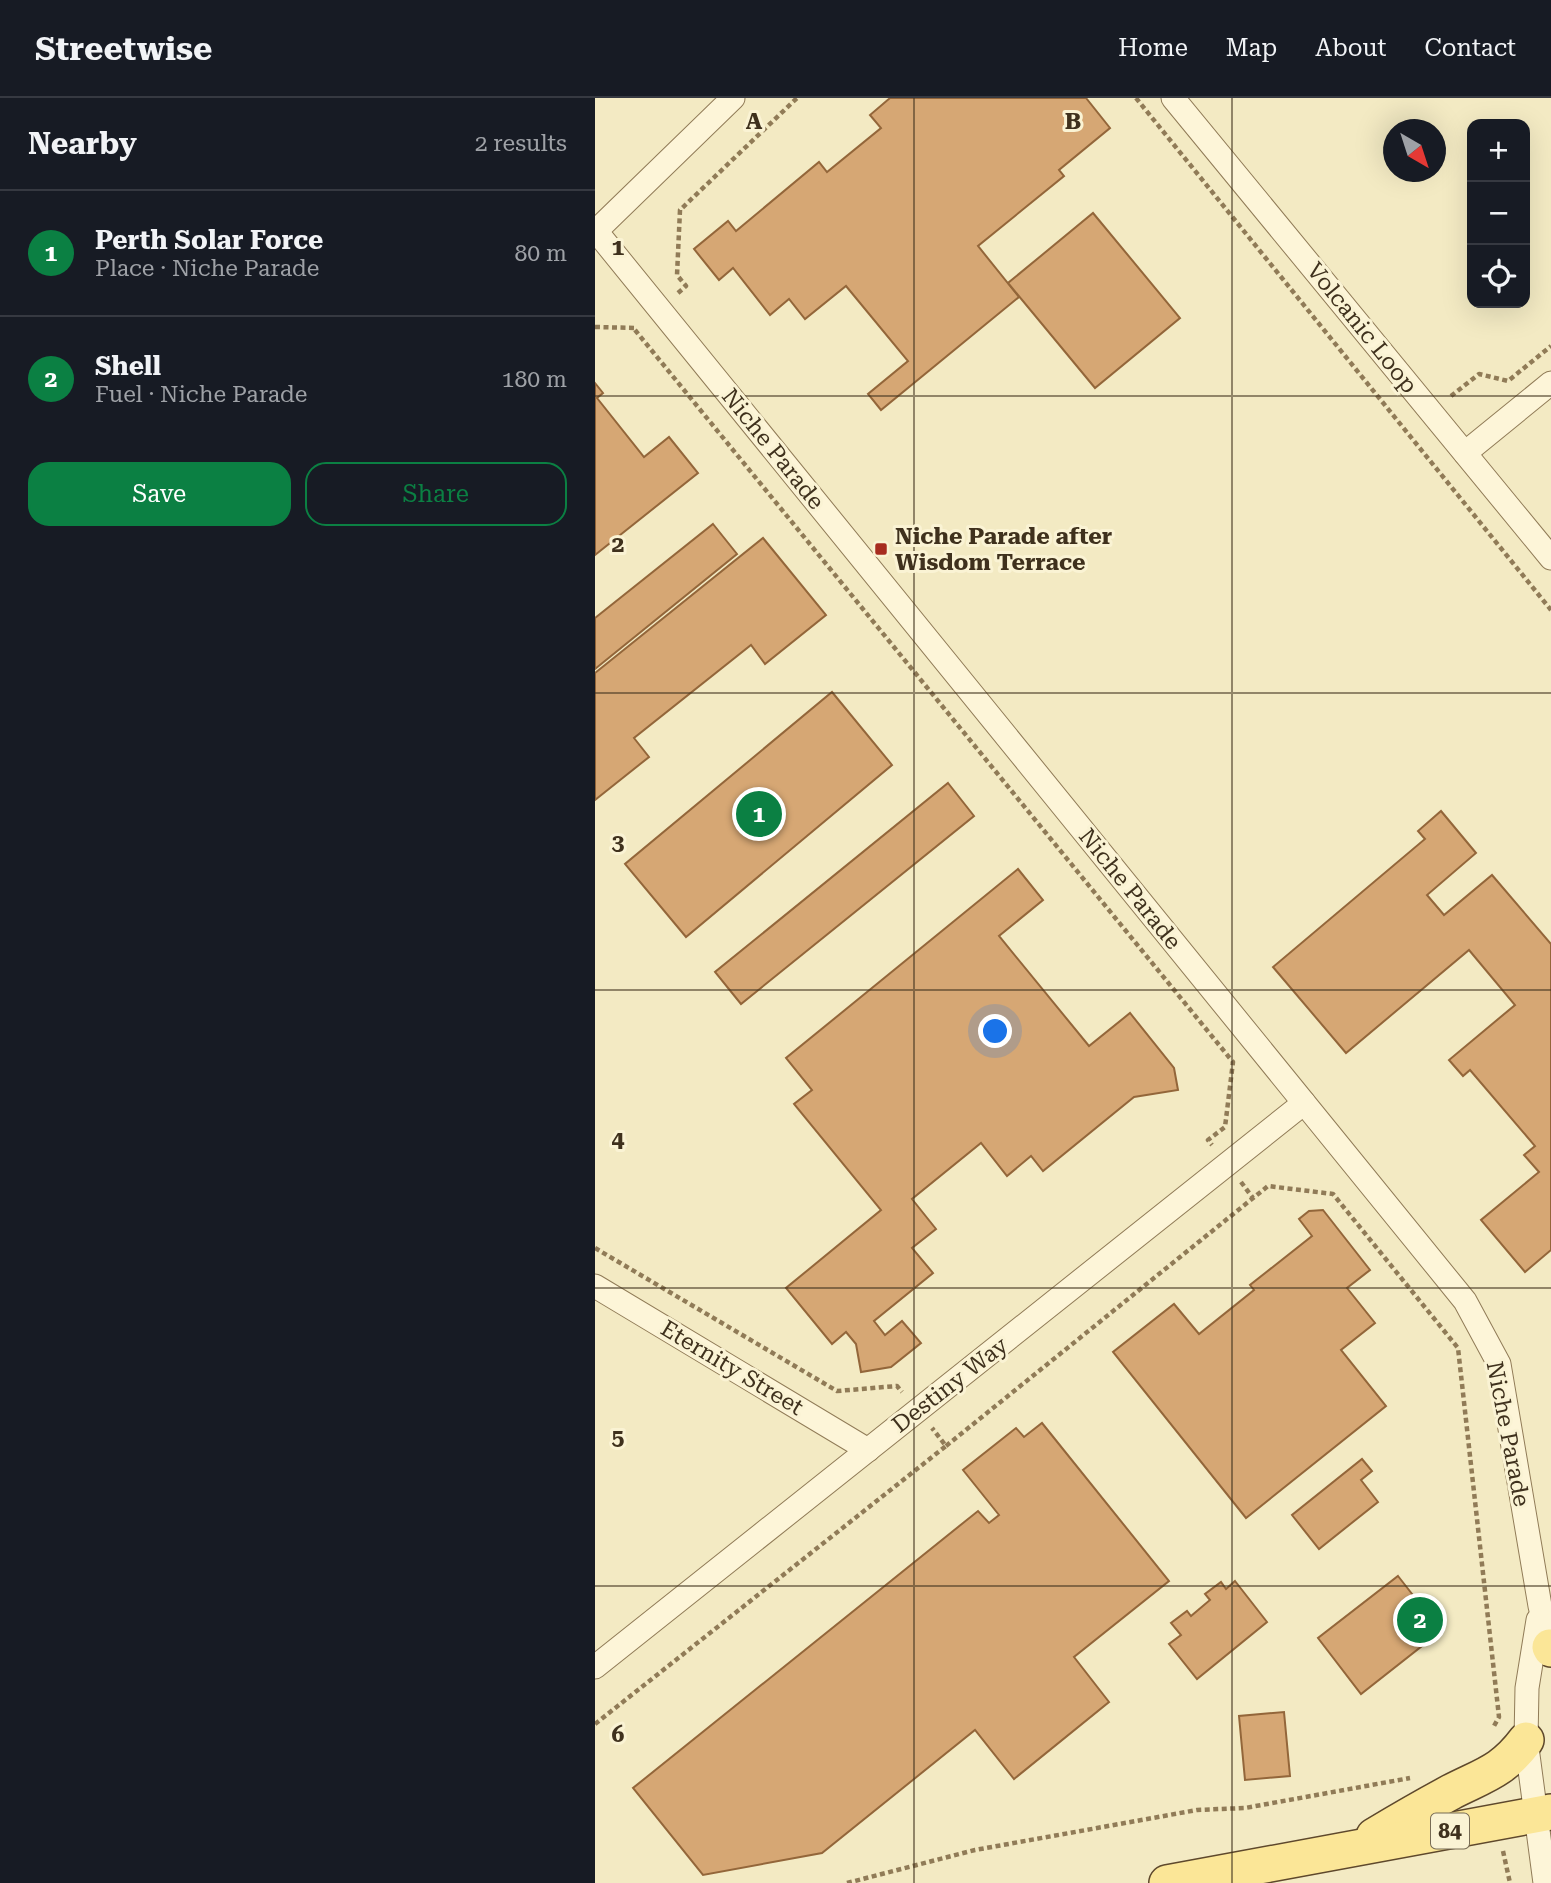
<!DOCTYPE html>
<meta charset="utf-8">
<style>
:root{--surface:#171b24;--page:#20242c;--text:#f1f3f6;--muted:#9ea1a6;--line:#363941;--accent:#0b8043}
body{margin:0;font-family:"Roboto Serif",serif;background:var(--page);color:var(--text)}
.controls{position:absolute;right:21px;top:21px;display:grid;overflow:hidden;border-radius:14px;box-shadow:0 7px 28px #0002}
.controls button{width:63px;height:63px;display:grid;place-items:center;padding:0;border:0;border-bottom:2px solid var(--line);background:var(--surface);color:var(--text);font:35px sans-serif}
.compass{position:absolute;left:788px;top:21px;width:63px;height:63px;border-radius:50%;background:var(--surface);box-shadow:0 7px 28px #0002;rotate:141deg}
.you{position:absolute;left:401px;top:934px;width:24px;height:24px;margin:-18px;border:5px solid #fff;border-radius:50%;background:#1a73e8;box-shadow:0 0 0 10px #1a73e833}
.badge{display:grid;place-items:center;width:46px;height:46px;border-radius:50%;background:var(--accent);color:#fff;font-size:23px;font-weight:700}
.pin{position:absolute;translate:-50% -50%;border:4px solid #fff;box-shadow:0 2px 7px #0006}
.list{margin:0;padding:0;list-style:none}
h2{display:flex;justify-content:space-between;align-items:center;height:91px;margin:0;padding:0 28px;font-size:30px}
h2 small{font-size:23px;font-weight:400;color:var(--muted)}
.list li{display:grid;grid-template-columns:46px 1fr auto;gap:21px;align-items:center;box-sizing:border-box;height:126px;padding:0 28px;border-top:2px solid var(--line)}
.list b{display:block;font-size:26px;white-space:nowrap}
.list p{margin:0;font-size:23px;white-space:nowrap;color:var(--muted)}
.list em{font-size:23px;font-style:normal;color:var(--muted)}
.actions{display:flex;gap:14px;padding:21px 28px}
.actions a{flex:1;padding:16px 0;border:2px solid var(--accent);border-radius:21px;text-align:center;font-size:24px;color:var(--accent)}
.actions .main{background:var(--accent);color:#fff}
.icon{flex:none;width:38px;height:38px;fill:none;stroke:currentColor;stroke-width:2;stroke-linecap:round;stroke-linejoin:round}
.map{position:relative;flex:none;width:956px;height:1785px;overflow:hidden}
header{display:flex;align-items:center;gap:42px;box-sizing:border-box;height:98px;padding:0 35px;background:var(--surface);border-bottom:2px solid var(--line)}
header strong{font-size:33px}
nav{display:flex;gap:38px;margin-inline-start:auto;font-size:24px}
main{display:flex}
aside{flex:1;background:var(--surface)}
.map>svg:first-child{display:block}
</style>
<header>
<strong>Streetwise</strong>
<nav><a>Home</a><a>Map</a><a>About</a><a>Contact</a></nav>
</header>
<main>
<aside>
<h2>Nearby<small>2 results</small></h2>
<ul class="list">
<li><span class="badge">1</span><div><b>Perth Solar Force</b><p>Place · Niche Parade</p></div><em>80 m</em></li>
<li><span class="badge">2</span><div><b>Shell</b><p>Fuel · Niche Parade</p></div><em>180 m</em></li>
</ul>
<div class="actions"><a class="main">Save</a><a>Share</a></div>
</aside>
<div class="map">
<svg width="956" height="1785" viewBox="0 0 956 1785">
<rect width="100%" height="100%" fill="#f3eac3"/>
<g fill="#d6a774" stroke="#93663a" stroke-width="2">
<path d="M295,0H491L515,30L464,72L469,78L383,148L424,199L286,312L273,296L313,263L251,188L210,221L194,201L175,217L138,170L124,182L99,151L133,123L141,133L224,64L232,74L286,30L275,17Z"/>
<path d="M498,115L585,220L500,290L413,185Z"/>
<path d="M0,285L8,295L2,300L49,359L74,339L103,375L0,457Z"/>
<path d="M118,426L142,456L0,571V520Z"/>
<path d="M168,440L231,517L170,566L156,547L39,640L54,659L0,702V575Z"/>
<path d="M237,594L297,667L91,839L30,766Z"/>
<path d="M353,685L379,718L146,906L120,874Z"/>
<path d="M846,713L881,755L832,797L849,817L897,777L956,846V1152L930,1174L886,1122L944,1074L929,1057L940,1048L875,972L868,978L854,962L920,907L874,852L751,955L678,869L830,741L823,733Z"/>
<path d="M423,771L448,802L404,838L494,948L535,915L579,970L583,992L539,999L448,1073L436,1058L412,1078L386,1045L317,1101L341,1131L317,1150L338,1175L279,1223L290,1237L307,1223L326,1245L296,1269L266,1274L261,1246L251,1234L237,1246L191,1190L286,1112L199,1006L217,992L191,960Z"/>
<path d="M728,1112L775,1172L752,1190L780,1225L746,1252L791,1308L651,1420L518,1254L579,1206L604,1236L659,1192L655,1187L717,1138L704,1121L714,1113Z"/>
<path d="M447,1325L574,1483L479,1559L514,1604L419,1681L380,1632L227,1755L108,1777L38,1690L383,1413L394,1425L404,1417L368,1372L421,1330L429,1339Z"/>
<path d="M767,1361L777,1373L766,1382L783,1404L724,1451L697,1417Z"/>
<path d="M803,1478L846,1533L766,1596L723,1540Z"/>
<path d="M640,1483L672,1524L602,1581L574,1546L586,1537L576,1525L592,1513L596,1518L615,1502L610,1496L626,1484L631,1491Z"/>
<path d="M689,1614L695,1678L650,1682L644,1618Z"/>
</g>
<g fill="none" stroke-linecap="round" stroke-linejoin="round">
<defs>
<g id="street">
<path d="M578,0L956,460"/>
<path d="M1,133L870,1203L904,1266L945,1508L956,1556"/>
<path d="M0,134L138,0"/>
<path d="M870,355L956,285"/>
<path d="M0,1188L273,1352"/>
<path d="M943,1522L932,1590L931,1642L950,1785"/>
<path d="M0,1569L709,1005"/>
</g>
<g id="primary">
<path d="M955,1549L956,1551"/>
<path d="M779,1738C804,1723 830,1708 856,1694C889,1677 907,1674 931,1642"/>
<path d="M572,1785L956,1714"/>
</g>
</defs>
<use href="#street" stroke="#907b57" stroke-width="25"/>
<use href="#primary" stroke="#5e482c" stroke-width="38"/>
<g stroke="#907b57" stroke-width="4.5" stroke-dasharray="5 3.5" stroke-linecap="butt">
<path d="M541,0L956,512"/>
<path d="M83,195L91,188L82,177L85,112L202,0"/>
<path d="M0,229L42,230"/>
<path d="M40,232L638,964L630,1029L613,1042L617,1047"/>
<path d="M856,298L884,276L913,283L956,248"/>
<path d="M646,1084L658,1100"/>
<path d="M0,1150L242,1293L302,1288L307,1294"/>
<path d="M351,1348L673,1088L738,1096L863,1250L904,1619L899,1628"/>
<path d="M0,1626L351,1348L337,1330"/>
<path d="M908,1753L915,1785"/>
<path d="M252,1785L380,1752L602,1712L650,1710L815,1680"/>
</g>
<use href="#street" stroke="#fdf5d8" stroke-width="23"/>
<use href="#primary" stroke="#fbe697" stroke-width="35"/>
</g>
<path fill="none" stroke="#3f311d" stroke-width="2" stroke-opacity="0.55" d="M319,0V1785M637,0V1785M0,298H956M0,595H956M0,892H956M0,1190H956M0,1488H956"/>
<rect fill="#a72c1f" stroke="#faf3d4" stroke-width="2.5" x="279" y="444" width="14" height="14" rx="3.5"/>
<g text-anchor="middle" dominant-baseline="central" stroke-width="6" stroke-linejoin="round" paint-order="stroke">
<rect fill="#faf3d4" stroke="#776b54" stroke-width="2" x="836" y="1715.5" width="38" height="35" rx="5"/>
<g font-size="21" font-weight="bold" fill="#3f311d">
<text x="855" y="1733">84</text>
</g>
<g font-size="23" fill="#3f311d" stroke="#faf3d4">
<text transform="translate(767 230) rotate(51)">Volcanic Loop</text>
<text transform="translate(178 351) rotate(51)">Niche Parade</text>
<text transform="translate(535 791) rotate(51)">Niche Parade</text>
<text transform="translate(137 1270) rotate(31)">Eternity Street</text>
<text transform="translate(355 1287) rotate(-38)">Destiny Way</text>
<text transform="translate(913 1336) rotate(79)">Niche Parade</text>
</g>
<g font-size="23" font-weight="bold" fill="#3f311d" stroke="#faf3d4" text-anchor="start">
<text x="300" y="438">Niche Parade after<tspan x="300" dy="26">Wisdom Terrace</tspan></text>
</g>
</g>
<g font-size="23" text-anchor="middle" font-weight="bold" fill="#3f311d" stroke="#faf3d4" stroke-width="6" stroke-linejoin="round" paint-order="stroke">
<text x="159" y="31">A</text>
<text x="478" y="31">B</text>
<text x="23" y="157">1</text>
<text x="23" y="454">2</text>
<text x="23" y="752">3</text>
<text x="23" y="1049">4</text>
<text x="23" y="1347">5</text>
<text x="23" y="1644">6</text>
</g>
</svg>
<div class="controls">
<button>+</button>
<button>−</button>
<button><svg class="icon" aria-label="locate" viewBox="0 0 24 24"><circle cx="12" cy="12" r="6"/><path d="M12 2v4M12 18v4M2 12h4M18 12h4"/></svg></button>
</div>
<svg class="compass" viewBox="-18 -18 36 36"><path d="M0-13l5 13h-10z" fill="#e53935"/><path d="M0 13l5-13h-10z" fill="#9ea1a6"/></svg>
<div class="you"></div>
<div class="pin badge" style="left:164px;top:716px">1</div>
<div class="pin badge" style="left:825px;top:1522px">2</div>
</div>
</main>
